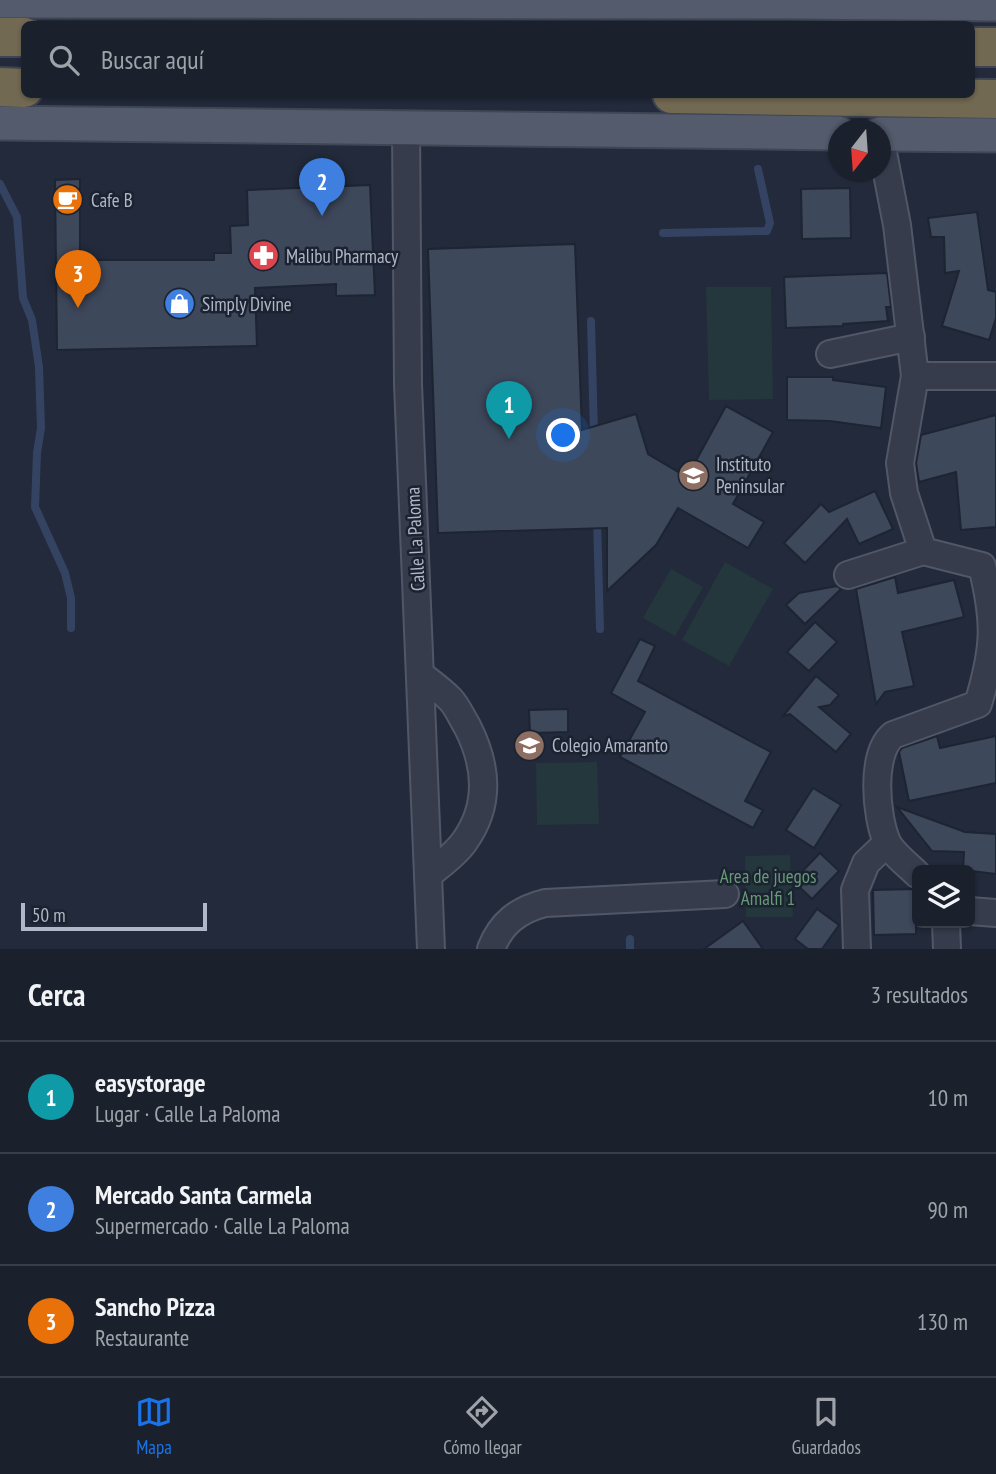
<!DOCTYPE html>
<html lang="es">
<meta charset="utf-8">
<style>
:root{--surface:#1a202c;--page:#232834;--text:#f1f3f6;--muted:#9fa3a9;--line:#383e48;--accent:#1a73e8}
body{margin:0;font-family:"PT Sans Narrow",sans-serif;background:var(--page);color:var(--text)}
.controls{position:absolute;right:21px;bottom:21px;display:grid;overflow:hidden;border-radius:10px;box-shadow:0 2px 5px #0004}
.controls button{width:63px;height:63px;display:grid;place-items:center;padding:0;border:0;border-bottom:2px solid var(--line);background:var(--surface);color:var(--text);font:35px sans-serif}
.compass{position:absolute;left:828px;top:119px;width:63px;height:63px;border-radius:50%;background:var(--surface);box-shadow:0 2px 5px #0004;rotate:197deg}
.scale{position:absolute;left:21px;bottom:18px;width:186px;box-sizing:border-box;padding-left:7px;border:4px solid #b1b7c7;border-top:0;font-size:19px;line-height:24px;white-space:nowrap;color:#b1b7c7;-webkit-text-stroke:5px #1b2230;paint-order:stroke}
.you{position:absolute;left:564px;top:436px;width:24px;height:24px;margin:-18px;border:5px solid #fff;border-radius:50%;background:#1a73e8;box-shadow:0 0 0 10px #1a73e833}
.badge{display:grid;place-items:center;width:46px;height:46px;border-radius:50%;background:var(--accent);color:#fff;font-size:23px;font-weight:700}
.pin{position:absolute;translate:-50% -58px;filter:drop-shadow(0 2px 4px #0008)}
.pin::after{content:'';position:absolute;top:37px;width:24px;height:21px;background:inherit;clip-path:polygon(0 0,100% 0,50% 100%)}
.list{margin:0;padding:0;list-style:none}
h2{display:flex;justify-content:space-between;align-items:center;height:91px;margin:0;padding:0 28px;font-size:30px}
h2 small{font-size:23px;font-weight:400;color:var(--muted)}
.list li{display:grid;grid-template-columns:46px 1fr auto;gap:21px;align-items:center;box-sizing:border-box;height:112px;padding:0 28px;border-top:2px solid var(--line)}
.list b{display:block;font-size:26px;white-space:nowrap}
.list p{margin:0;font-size:23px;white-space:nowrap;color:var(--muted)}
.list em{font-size:23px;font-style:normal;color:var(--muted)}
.icon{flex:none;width:38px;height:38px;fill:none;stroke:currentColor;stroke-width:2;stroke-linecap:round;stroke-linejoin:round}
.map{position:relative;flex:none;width:996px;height:949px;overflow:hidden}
.search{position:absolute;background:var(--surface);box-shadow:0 2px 5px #0004;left:21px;right:21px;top:21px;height:77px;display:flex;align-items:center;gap:18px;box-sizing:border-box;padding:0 24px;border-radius:10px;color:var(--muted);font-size:26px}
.sheet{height:427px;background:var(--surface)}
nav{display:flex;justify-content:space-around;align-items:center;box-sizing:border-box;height:98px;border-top:2px solid var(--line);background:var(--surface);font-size:19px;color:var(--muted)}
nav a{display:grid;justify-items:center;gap:4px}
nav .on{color:var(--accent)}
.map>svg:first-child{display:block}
</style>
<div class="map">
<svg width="996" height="949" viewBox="0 0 996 949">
<rect width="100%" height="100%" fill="#222a3b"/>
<g fill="#24373c">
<path d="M771,287L773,399L709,400L706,287Z"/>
<path d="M725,562L773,589L729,666L682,640Z"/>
<path d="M671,569L703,587L675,636L643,618Z"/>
<path d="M597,762L599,824L537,825L536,763Z"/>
<path d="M790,855L793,917H746L745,856Z"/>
</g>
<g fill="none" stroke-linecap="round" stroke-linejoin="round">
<g stroke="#354363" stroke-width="8">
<path d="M0,184L17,217L23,298L32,320L39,367L41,428L37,453L35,507L65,573L71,598V628"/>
<path d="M663,233L767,231L770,223L758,169"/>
<path d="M591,321L594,434"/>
<path d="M597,520L600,629"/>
<path d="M630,949V939"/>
</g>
</g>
<g fill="#3e485b" stroke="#1d2432" stroke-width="2">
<path d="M80,179V260H214V253H231L230,226L248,225L247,190L370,185L375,295L336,296V284L255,288L257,346L57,350L55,180Z"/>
<path d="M850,188L851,238L802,239L801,189Z"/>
<path d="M977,212L988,290L996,292V318L989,340L942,326L959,271L945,273L944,237H931L928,218Z"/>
<path d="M575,244L582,430L636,414L648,454L687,477L726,406L773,432L733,504L764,522L748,548L678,508L656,545L607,591V528L438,533L428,249Z"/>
<path d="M887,273L891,307H886L888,321L843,324V326L786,328L784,277Z"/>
<path d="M787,377H833V380L886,387L881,428L830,421L787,420Z"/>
<path d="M996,415V527L961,530L956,472L919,482L916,463L921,435Z"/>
<path d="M875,491L893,529L859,544L847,519L805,563L784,543L821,504L829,512Z"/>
<path d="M895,577L898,593L954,580L964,617L902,632L914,686L885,692L876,704L856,589Z"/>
<path d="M837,586L841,589L805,624L786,605L799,593Z"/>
<path d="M815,622L837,642L809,671L787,652Z"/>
<path d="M640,639L655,646L638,681L771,752L745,801L763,810L753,828L620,757L645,712L611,693Z"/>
<path d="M816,676L839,695L830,705L819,707L851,734L836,752L790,714L783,716Z"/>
<path d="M568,709V732L530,733L529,710Z"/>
<path d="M937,736L940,748L996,736V783L909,801L899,752L902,748Z"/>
<path d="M813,788L841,805L814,848L786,830Z"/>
<path d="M897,807L965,832L996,834V874L963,870L964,852L932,851Z"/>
<path d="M820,853L839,871L812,899L793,881Z"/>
<path d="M916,889V934L874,935L873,890Z"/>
<path d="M817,909L839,925L822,949H808L795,939Z"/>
<path d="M743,921L763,949H704Z"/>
</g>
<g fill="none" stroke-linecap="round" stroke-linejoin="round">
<defs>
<g id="minor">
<path d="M406,129L408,384L431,949"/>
<path d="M880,137L897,225L915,376L900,463L904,493L923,551L982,566C996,623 995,648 978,704L893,735C870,754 876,817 887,842C892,853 908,865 917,874"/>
<path d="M830,354L911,337"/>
<path d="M915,376H996"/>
<path d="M848,575L923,551"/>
<path d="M421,675C431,683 441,690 450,699C457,706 462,718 467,726C487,765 491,805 464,842C455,855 440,865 428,875"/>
<path d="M970,911L996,913"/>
<path d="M946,923L947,949"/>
<path d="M491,949C501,923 518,910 545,903L725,894"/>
<path d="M857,949L855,890L866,863L887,843"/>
</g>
<g id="major">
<path d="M0,1L791,2L996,4"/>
<path d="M0,123L838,133"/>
<path d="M880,134L996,135"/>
</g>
<g id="highway">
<path d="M0,37H24"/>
<path d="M972,47H996"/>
<path d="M0,87L24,88"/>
<path d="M672,94L996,99"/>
</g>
</defs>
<use href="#minor" stroke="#515766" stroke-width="30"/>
<use href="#major" stroke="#3f4654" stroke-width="37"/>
<use href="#highway" stroke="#3e4453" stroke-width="42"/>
<use href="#minor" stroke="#363c4c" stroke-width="26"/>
<use href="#major" stroke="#535b6c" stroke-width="33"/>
<use href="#highway" stroke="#726952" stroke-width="38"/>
</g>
<defs>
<symbol id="cafe-disc" viewBox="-11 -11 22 22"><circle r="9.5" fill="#e8710a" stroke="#1b2230"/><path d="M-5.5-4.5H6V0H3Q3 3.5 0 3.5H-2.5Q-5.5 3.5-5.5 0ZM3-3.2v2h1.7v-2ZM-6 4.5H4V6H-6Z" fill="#fff"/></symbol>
<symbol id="pharmacy-disc" viewBox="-11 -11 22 22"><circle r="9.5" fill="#e0444e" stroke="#1b2230"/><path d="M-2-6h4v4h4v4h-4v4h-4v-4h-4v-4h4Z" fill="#fff"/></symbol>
<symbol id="shop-disc" viewBox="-11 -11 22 22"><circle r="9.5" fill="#3f7fe0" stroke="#1b2230"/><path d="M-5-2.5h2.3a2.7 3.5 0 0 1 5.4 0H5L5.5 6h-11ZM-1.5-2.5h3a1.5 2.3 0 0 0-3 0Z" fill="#fff"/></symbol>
<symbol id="university-disc" viewBox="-11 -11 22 22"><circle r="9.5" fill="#8d6e63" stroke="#1b2230"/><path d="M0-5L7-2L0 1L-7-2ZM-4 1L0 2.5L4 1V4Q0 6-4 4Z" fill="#fff"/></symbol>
<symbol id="school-disc" viewBox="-11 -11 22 22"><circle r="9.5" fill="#8d6e63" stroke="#1b2230"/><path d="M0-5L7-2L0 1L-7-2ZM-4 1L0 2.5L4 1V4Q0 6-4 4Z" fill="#fff"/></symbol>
</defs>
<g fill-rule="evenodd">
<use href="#cafe-disc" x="50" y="182" width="35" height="35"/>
<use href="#pharmacy-disc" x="246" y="238" width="35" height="35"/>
<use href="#shop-disc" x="162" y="286" width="35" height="35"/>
<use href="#university-disc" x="676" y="458" width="35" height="35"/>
<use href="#school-disc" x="512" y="728" width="35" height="35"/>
</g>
<g text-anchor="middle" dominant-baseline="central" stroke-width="5" stroke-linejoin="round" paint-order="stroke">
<g font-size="19" fill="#b1b7c7" stroke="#1b2230" text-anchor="start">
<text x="91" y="200">Cafe B</text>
<text x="286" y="256">Malibu Pharmacy</text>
<text x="202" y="304">Simply Divine</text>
<text x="716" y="464">Instituto<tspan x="716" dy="22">Peninsular</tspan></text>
<text x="552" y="745">Colegio Amaranto</text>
</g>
<g font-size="19" fill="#b1b7c7" stroke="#1b2230">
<text transform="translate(415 539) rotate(-93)">Calle La Paloma</text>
</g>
<g font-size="19" fill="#679978" stroke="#1b2230">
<text x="768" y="876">Area de juegos<tspan x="768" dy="22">Amalfi 1</tspan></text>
</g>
</g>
</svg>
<div class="controls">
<button><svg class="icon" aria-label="layers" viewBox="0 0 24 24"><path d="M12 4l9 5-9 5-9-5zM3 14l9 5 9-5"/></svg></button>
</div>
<svg class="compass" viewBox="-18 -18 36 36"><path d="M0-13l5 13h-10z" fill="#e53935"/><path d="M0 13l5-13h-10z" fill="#9fa3a9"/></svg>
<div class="scale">50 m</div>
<div class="you"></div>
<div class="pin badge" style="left:509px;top:439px;background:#0f9aa8">1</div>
<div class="pin badge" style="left:322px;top:216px;background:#3f7fe0">2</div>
<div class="pin badge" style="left:78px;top:308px;background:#e8710a">3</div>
<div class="search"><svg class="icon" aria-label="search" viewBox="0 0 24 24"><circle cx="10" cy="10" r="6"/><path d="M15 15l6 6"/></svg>Buscar aquí</div>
</div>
<section class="sheet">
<h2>Cerca<small>3 resultados</small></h2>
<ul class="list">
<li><span class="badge" style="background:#0f9aa8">1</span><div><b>easystorage</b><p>Lugar · Calle La Paloma</p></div><em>10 m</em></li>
<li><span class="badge" style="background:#3f7fe0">2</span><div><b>Mercado Santa Carmela</b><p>Supermercado · Calle La Paloma</p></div><em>90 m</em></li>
<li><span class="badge" style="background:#e8710a">3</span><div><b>Sancho Pizza</b><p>Restaurante</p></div><em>130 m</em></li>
</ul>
</section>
<nav>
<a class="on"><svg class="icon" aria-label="map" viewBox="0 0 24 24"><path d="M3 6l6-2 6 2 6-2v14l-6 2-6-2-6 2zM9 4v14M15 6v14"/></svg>Mapa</a>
<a><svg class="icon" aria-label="directions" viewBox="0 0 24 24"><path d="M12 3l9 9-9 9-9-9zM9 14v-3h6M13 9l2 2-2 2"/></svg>Cómo llegar</a>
<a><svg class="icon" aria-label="saved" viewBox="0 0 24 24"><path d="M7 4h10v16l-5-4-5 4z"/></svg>Guardados</a>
</nav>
